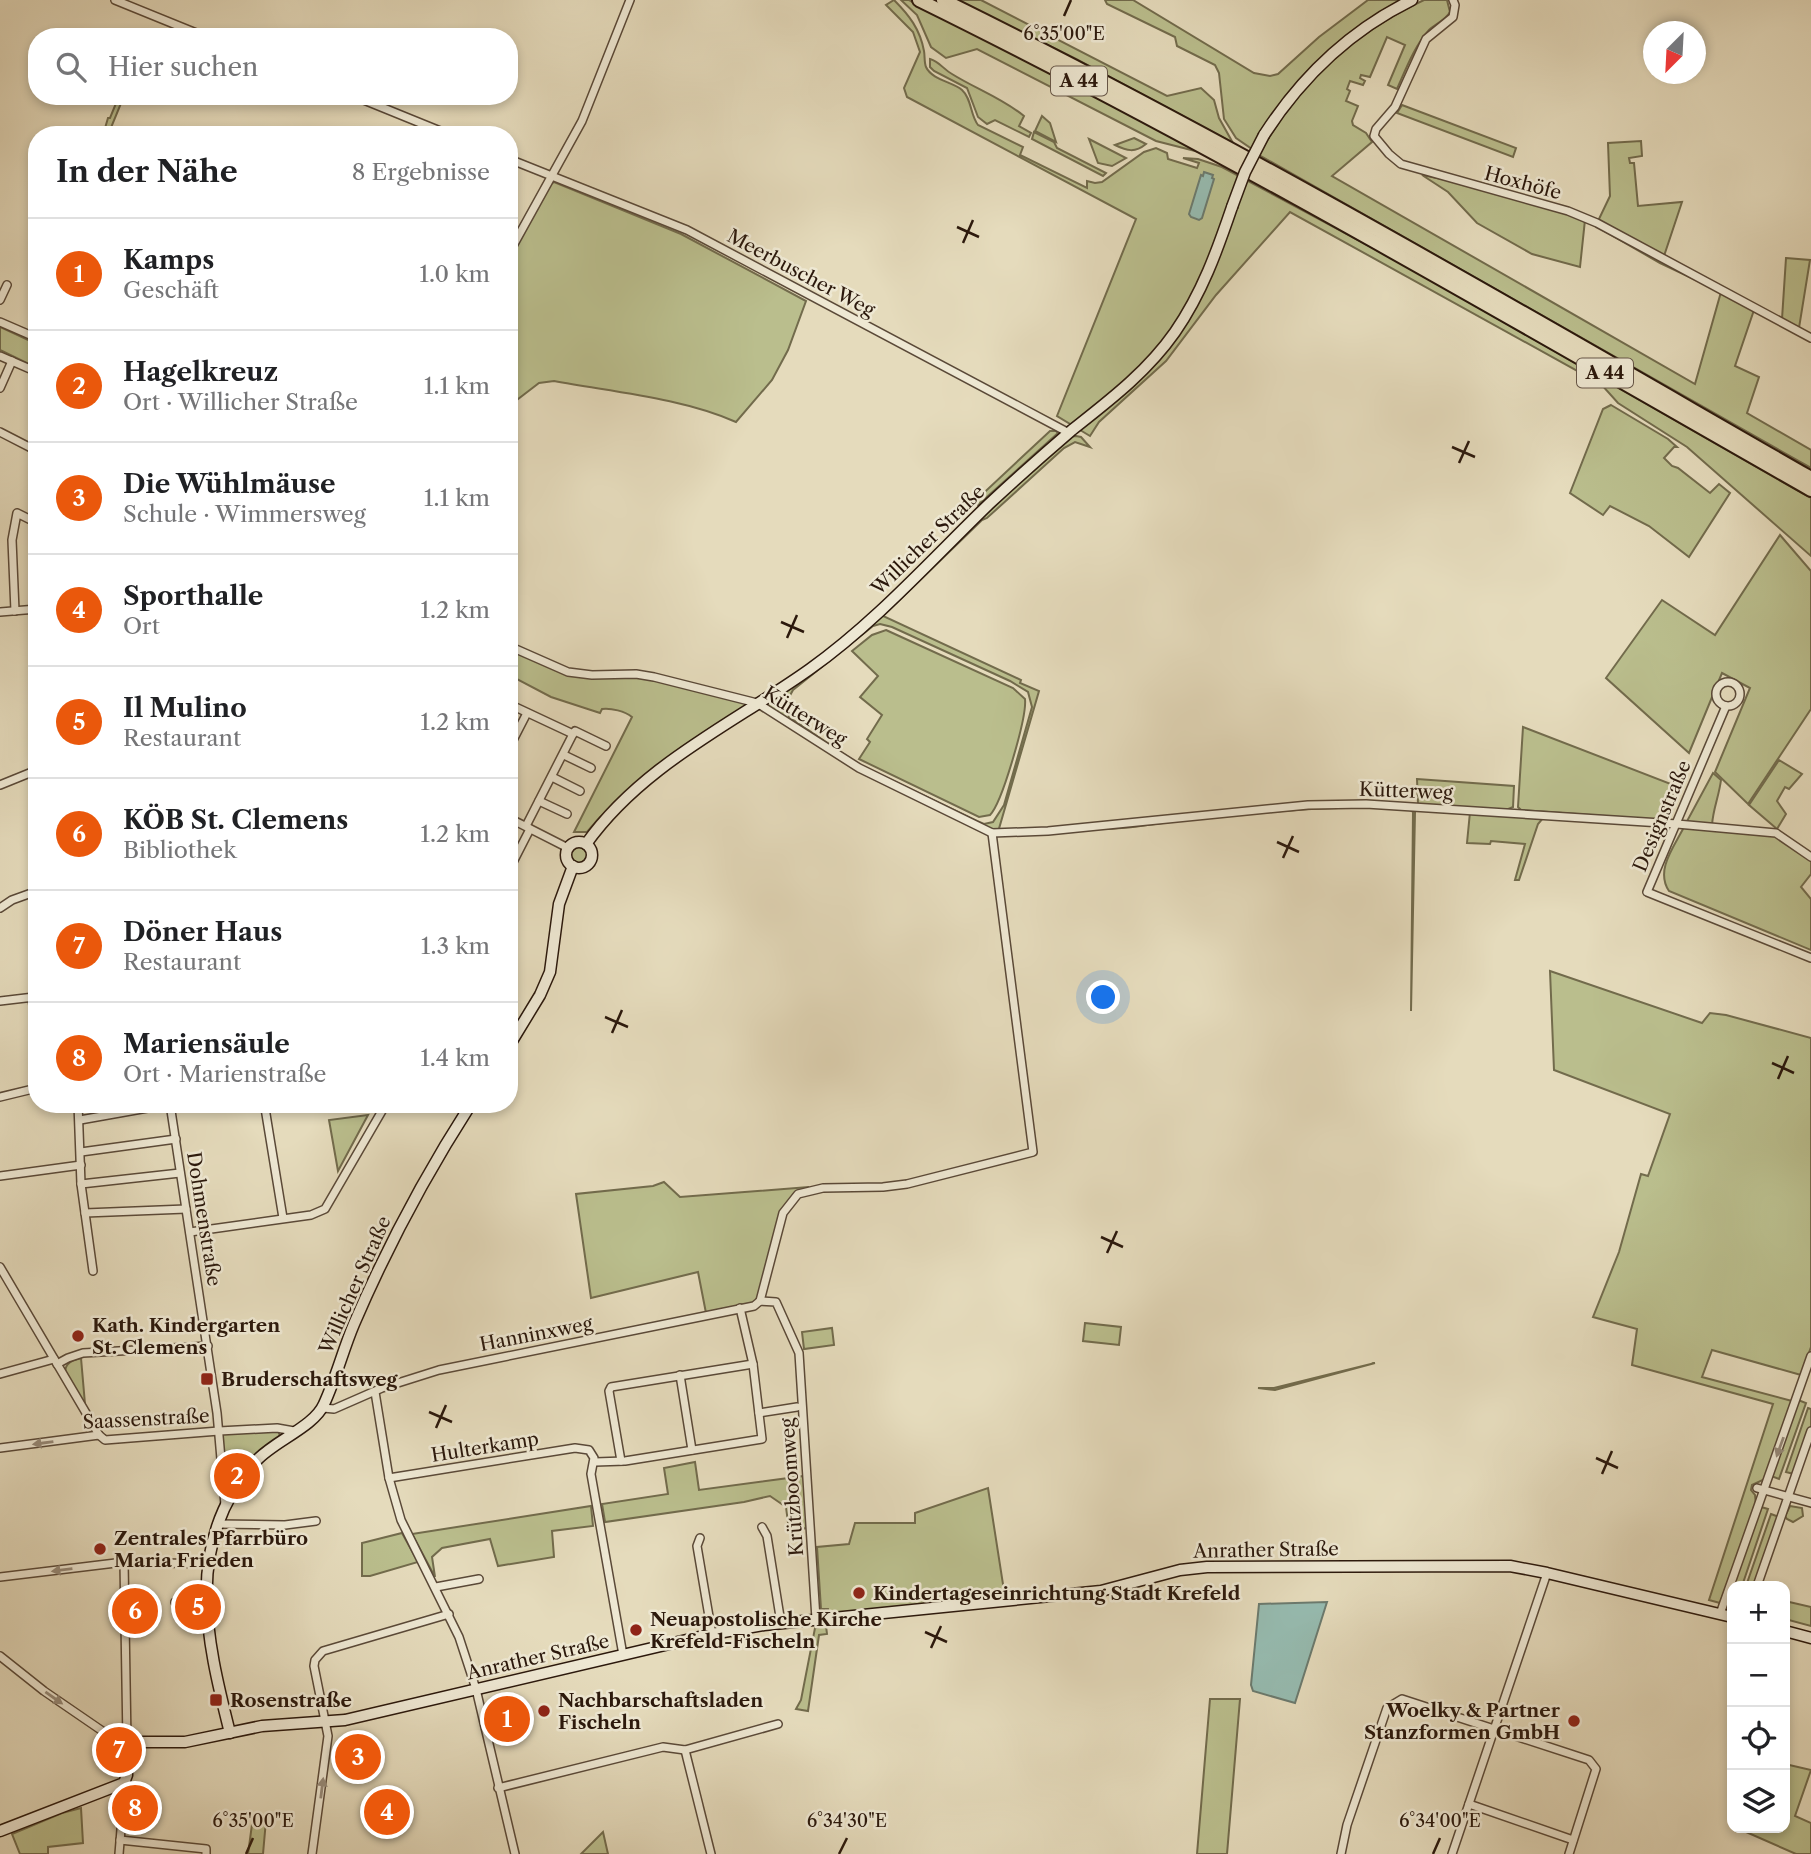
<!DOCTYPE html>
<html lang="de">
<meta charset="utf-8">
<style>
:root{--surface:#fff;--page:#f6f6f6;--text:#202124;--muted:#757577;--line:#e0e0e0;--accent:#ea580c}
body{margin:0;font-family:"Libre Caslon Text",serif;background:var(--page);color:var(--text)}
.controls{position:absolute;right:21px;bottom:21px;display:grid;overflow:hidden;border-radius:14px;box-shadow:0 4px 10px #0003}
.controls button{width:63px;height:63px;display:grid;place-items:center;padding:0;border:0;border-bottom:2px solid var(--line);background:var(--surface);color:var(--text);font:35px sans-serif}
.compass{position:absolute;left:1643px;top:21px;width:63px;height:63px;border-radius:50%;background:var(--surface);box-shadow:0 4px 10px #0003;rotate:204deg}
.you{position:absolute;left:1104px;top:998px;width:24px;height:24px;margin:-18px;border:5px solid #fff;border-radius:50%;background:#1a73e8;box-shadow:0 0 0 10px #1a73e833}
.badge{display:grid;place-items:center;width:46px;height:46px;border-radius:50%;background:var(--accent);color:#fff;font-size:23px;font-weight:700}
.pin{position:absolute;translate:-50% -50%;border:4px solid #fff;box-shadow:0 2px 7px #0006}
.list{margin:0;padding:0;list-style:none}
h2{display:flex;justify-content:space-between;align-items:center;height:91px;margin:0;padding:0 28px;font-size:30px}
h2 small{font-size:23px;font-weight:400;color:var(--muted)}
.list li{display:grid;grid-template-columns:46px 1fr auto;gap:21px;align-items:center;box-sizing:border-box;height:112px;padding:0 28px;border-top:2px solid var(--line)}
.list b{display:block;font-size:26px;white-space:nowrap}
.list p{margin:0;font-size:23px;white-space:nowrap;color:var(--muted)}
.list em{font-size:23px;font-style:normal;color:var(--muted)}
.icon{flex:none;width:38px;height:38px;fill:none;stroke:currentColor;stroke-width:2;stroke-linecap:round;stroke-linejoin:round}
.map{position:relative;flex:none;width:1811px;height:1854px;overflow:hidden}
.search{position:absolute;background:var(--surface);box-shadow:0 4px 10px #0003;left:28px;top:28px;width:490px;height:77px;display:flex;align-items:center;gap:18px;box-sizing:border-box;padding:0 24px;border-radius:28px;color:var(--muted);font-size:26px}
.panel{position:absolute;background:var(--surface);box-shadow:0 4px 10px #0003;left:28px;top:126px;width:490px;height:987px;border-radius:28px}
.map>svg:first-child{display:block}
</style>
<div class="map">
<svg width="1811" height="1854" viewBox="0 0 1811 1854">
<rect width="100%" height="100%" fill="#e5dbbc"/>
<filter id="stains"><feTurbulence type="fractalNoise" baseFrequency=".00286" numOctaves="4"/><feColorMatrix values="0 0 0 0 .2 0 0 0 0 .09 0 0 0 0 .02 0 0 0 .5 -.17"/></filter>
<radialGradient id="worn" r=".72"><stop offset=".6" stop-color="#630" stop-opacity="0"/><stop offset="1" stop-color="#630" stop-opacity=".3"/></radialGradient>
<g fill="#babe8d" stroke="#726b4c" stroke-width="2" fill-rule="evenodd">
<path d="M894,0C909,15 920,29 924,51C925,56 924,62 926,67C932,80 953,82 962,90C972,99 970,115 978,125L1023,147L1020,155L1087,188V181L1095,183L1102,182L1144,152L1156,148L1167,153L1168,159L1197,168L1199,163L1183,158L1198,159L1222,167L1397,261L1811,498V556L1687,447L1618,403L1601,384L1290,212L1216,295L1166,361L1099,422L1090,436L1057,416L1136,219L907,97L904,88L920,52L913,32L886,5Z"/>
<path d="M901,0H909L1203,153L1156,141L977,49L946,58L931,47L917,15Z"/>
<path d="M957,0H981L1167,96L1201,88L1214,100L1219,118L1233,143L1076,59Z"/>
<path d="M1105,0H1133L1254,73L1270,76L1278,74L1319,37L1368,0H1407C1381,17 1353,32 1329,51C1297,76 1272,114 1252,149L1236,138L1224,119L1219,73L1215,65L1177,46L1175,37L1107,4Z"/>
<path d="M1424,0H1447L1450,12C1445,21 1436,23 1429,30C1414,47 1406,69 1397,89L1388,85L1405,45L1387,37L1370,77L1361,75L1360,78L1365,81L1363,85L1350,81L1347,89L1350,91L1346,101L1358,106L1352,121L1353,125L1366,133L1372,142L1332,176L1695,384L1721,292L1754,310L1735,366L1759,377L1747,413L1811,450V468L1259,155C1296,86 1353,33 1424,0Z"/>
<path d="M930,59C940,62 943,69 952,74C976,89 1002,98 1024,116L1019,126L1031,133L1029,137L995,120L987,124L978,117L967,88L934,71L930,67Z"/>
<path d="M119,96H124L108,135H103L108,118H110Z"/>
<path d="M1402,105L1516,148L1513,157L1397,113Z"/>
<path d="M1042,116L1050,123L1056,142L1035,131Z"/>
<path d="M1034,132L1054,142L1057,148L1106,173L1103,176L1032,139Z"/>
<path d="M1134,138L1146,144C1135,153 1127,151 1115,145Z"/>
<path d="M1089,139L1126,158L1112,166L1098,163Z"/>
<path d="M1641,141L1642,156L1629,158L1630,163H1634L1638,206L1682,202L1664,256L1598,221L1610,196L1608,143Z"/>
<path d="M1422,175L1452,181L1569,214L1584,220L1717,290L1660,263L1585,220L1580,267L1532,254L1477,223L1448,192Z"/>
<path d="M554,182L681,234L806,301L788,350L772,380L736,422C682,398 613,392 554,381L539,383L509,406V261L548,186Z"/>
<path d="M1786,258L1810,260L1799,328L1782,319Z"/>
<path d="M0,327L37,344V368L0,350Z"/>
<path d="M1611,405L1668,439L1677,447H1674L1664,458L1672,466L1678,468L1710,493L1719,484L1730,493L1689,557L1649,526L1610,506L1603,515L1570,493L1603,409Z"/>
<path d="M1050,431H1056L1058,433L978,505L975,501Z"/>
<path d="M1076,436L1081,437L1090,447L1075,442L1064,448L987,518L982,520L883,616L1021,680L1020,683L1039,691L998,832L876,776L765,704L810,672L1069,437ZM880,624L892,627L1010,681L1028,692L1032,707L1004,805L993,822L984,824L977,821L860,765L789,717L787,701L793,690L873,626Z"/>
<path d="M1780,535L1811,571V709L1748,804L1715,772L1750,688L1722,673L1689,753L1606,678L1662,600L1715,635Z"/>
<path d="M886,630L1013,688L1025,699C1027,717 1002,803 990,815L979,817L859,759L870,742L867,739L882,715L860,697L878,676L852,651L872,635Z"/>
<path d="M509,648L555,670L646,677L745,703V708L600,817L587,832H574L632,717C625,711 611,708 602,709L600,713L551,697L509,675Z"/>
<path d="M1523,727L1676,786L1662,820L1521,810L1518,807Z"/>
<path d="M1779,760L1802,774L1789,789L1785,787L1777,801L1786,814L1777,829L1749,805Z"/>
<path d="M1713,773L1721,780C1719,796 1713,809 1712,825L1686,823Z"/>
<path d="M1417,779L1514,786L1513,807L1506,810L1418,804Z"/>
<path d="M1366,805L1408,806L1413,808L1415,812L1411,1011L1413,812L1408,809C1334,804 1261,813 1187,820C1163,822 1112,832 1092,828L1308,806Z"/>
<path d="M1425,807L1658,824V826L1543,818L1538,824L1519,880H1515L1525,844L1491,841L1490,844L1467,843L1470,812L1421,808L1418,811L1420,808Z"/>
<path d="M1684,827L1775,835L1811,860V874L1801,887L1811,899V950L1669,891C1655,870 1674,847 1684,827Z"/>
<circle cx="579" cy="855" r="10"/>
<path d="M1550,971L1702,1023L1710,1013L1726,1015L1811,1038V1347L1801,1375L1712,1350L1702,1377L1792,1401L1765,1479L1752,1485L1751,1490L1755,1495L1756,1505L1720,1603L1709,1600L1773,1404L1632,1365L1637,1329L1593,1317L1619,1252L1641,1174L1648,1176L1670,1114L1554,1070Z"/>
<path d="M368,1115L338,1171L329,1120Z"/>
<path d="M664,1182L680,1197L809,1187L795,1193L781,1211L757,1300L752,1304L706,1313L698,1272L591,1298L576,1194L653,1186Z"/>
<path d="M1085,1323L1121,1327L1119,1345L1083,1341Z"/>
<path d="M832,1328L834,1345L804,1349L802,1332Z"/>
<path d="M81,1358L85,1404C74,1389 49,1365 81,1358Z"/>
<path d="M1375,1363L1275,1390L1258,1388H1274Z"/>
<path d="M1798,1400L1806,1403L1779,1479L1771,1476Z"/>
<path d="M1808,1408L1811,1409V1426L1794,1474L1786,1472Z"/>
<path d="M278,1431L280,1436L230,1487L226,1489L222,1434Z"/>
<path d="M695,1462L699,1490L804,1476L808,1528L789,1530L786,1507L770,1496L744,1502L605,1522L602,1504L668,1494L664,1468Z"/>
<path d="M988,1488L1005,1597L829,1615L828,1609H821L817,1547L849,1544L855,1523H915V1513Z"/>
<path d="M591,1506L593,1526L552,1531L554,1557L498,1566L490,1539L442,1548L432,1557L435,1577L412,1534Z"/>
<path d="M1790,1506L1802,1508L1803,1516L1793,1522L1787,1519L1785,1516Z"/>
<path d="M1761,1507L1768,1509L1742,1586H1733Z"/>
<path d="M1771,1514L1779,1517L1755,1586H1746Z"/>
<path d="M402,1533L418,1562L370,1576H362V1543Z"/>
<path d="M1785,1601L1811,1607V1626L1785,1619Z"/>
<path d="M826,1626L827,1634L819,1635L808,1711L796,1709L801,1700L815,1628Z"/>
<path d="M1210,1699H1240L1227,1854H1197Z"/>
<path d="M1785,1764L1811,1770L1795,1816L1811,1823V1854H1796L1737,1828H1785Z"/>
<path d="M81,1808L83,1843L48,1847V1854H20L12,1834L62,1813Z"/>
<path d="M253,1817L266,1820L263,1854H248Z"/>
<path d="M603,1832L608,1854H581Z"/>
</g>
<g fill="#96bbb0" stroke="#6b7a6e" stroke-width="2">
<path d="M1204,172L1213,175L1212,178L1214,179L1202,218L1199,220L1191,217L1189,214L1201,175L1203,176Z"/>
<path d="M1327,1602L1295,1703L1253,1691L1251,1685L1259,1604Z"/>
</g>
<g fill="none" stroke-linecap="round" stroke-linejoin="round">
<defs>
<g id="street">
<path d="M115,0L206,37"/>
<path d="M1453,0L1455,5L1453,17L1426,39L1395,107L1376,129L1374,136L1389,154L1401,164L1568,211L1597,223L1811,338"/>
<path d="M354,96L450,135"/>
<path d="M509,159L687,230L1069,433"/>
<path d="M509,253L582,121L630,0"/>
<path d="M0,300L7,285"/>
<path d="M0,322L37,338"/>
<path d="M0,356L37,372"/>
<path d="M0,388L12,361"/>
<path d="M0,432L37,451"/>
<path d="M15,611L12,540L17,513L37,523"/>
<path d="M0,612L37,609"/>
<path d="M509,646L568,672L592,675L636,674L654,677L757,703L859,768L992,833L1048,831L1308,805L1366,804L1677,824L1776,833L1811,857"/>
<circle cx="1728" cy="694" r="12"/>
<path d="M509,704L573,734L526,826"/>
<path d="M1726,706L1647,892L1811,958"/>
<path d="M573,734L575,731L606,746"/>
<path d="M509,748L527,713"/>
<path d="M564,755L591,768"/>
<path d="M552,777L580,791"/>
<path d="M0,785L37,770"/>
<path d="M539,801L567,814"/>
<path d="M509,818L568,848"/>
<path d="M509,870L530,829"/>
<path d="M0,908L12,900L37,891"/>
<path d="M32,997L37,1039"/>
<path d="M0,1001L34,997"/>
<path d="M0,1097L37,1088"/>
<path d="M78,1104L81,1184L93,1271"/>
<path d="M265,1108L283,1218"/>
<path d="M80,1120L170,1104L217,1413L225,1505"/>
<path d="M81,1152L176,1139"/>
<path d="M0,1176L81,1165"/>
<path d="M81,1184L180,1173"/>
<path d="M85,1213L186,1209"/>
<path d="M190,1232L311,1215L325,1209L386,1104"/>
<path d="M0,1267L99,1435"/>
<path d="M760,1301L783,1213L798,1194L823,1188L883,1187L907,1184L1033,1152L992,833"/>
<path d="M57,1364L68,1358L83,1353L208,1346"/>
<path d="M0,1374L54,1359"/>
<path d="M680,1375L692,1450"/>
<path d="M375,1392L389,1478L401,1520L459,1637L476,1689L515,1854"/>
<path d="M323,1408L334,1409L382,1388L439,1370L754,1306L760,1301L776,1302L799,1353L816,1619"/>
<path d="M759,1413L797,1407"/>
<path d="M0,1448L99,1435L105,1440L219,1431L277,1428L294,1431"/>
<path d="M621,1461L609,1391L611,1387L753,1364"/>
<path d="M595,1462L625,1461L762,1439L753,1364L740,1308"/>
<path d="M389,1478L575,1448L589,1450L594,1458L591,1474L623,1655"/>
<path d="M1757,1488L1811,1503"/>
<path d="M217,1524L285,1525L316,1521"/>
<path d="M762,1527L767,1536L781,1623"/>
<path d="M700,1538L697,1546L712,1634"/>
<path d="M0,1577L124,1562L207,1564"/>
<path d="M1757,1586L1811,1431"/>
<path d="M436,1587L479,1579"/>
<path d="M175,1602L206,1601"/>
<path d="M1720,1614L1811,1356"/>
<path d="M0,1656L44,1691L114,1739L127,1742L124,1562"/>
<path d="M685,1750L711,1854"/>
<path d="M498,1788L663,1747L685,1750L778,1724"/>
<path d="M1469,1804L1573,1840"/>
<path d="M120,1840L206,1849V1854"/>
<path d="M119,1854L125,1781"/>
<path d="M312,1854L328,1736L314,1666L315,1660L323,1651L449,1614"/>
<path d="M1341,1854L1347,1825L1387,1708L1402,1699L1589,1760L1596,1769L1569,1854"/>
<path d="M1452,1854L1547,1573"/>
</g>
<g id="secondary">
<path d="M1264,135C1302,76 1349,31 1412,0"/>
<circle cx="579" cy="855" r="13"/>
<path d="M586,844C643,764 733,724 810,669C876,622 931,560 989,504C1016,479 1044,454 1072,430C1110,400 1147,372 1175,332C1202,293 1217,251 1232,207"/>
<path d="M509,1046L540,995L550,972L559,904L573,866"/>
<path d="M1785,1631L1811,1638"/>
<path d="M230,1733C206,1638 183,1541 256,1461C274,1441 314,1427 324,1404C336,1378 343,1350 354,1324C387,1247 426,1174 471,1104"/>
<path d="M0,1831L124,1783L127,1775V1742H185L262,1726L345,1720L712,1634L764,1625L1101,1591L1180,1570L1207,1567L1510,1566L1547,1573L1732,1617"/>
</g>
<g id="highway">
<path d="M919,0C1224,150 1516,322 1811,490"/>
<path d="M943,0C1240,146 1525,314 1811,478"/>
</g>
</defs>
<use href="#street" stroke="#5a4938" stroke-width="10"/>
<use href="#secondary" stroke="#2b180c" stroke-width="13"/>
<use href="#highway" stroke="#2b180c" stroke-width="16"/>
<use href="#street" stroke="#eee8d3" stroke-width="7"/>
<use href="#secondary" stroke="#eee8d3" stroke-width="10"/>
<use href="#highway" stroke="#e5dbbc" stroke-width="12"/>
<defs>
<path id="secondary-bridge" d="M1232,207L1245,172L1264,135"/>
</defs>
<use href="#secondary-bridge" stroke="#2b180c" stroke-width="13" stroke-linecap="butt"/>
<use href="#secondary-bridge" stroke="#eee8d3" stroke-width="10"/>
</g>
<defs><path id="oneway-solid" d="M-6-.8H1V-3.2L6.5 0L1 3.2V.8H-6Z" transform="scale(1.75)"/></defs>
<g fill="#968a79">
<use href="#oneway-solid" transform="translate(43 1443) rotate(172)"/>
<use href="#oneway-solid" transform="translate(1780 1447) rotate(110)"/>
<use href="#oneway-solid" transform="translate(62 1570) rotate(173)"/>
<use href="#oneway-solid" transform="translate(54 1698) rotate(35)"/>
<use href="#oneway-solid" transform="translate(322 1788) rotate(-83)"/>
</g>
<path fill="none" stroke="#2b180c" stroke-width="2.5" d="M1064,16L1071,0M957,227L979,237M963,243L973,220M1452,447L1475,457M1459,463L1469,441M781,622L804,632M787,638L797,615M1277,842L1299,852M1283,858L1293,836M605,1017L628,1027M612,1033L622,1010M1772,1063L1794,1073M1778,1079L1788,1056M1101,1237L1123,1247M1107,1253L1117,1231M429,1412L452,1422M436,1428L446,1405M1596,1458L1618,1468M1602,1474L1612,1451M925,1632L947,1642M931,1648L941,1626M246,1854L253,1838M839,1854L847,1838M1433,1854L1440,1838"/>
<g fill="#8f2418" stroke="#eee8d3" stroke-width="2.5">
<circle cx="78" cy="1336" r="7"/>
<rect x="200" y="1372" width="14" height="14" rx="3.5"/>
<circle cx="100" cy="1549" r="7"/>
<circle cx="859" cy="1593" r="7"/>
<circle cx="636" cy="1630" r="7"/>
<rect x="209" y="1693" width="14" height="14" rx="3.5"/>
<circle cx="544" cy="1711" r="7"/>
<circle cx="1574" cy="1721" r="7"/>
</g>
<g text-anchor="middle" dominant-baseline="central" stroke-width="5" stroke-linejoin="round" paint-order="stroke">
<g fill="#eee8d3" stroke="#665648" stroke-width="2">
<rect x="1051" y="66.5" width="56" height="29" rx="5"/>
<rect x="1577" y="358.5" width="56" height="29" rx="5"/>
</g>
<g font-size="18" font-weight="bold" fill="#2b180c">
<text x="1079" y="81">A 44</text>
<text x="1605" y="373">A 44</text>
</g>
<g font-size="19" fill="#2b180c" stroke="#eee8d3">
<text transform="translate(1523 183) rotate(15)">Hoxhöfe</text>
<text transform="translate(801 273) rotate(28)">Meerbuscher Weg</text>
<text transform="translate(928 540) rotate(-44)">Willicher Straße</text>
<text transform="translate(805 716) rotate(32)">Kütterweg</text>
<text transform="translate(1406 791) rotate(2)">Kütterweg</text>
<text transform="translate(1662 816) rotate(-67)">Designstraße</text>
<text transform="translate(204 1219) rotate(81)">Dohmenstraße</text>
<text transform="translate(355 1285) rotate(-66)">Willicher Straße</text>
<text transform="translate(536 1334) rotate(-11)">Hanninxweg</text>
<text transform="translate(146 1419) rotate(-3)">Saassenstraße</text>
<text transform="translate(485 1447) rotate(-9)">Hulterkamp</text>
<text transform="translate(792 1487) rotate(-94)">Krützboomweg</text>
<text transform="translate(1266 1550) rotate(-1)">Anrather Straße</text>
<text transform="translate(538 1657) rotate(-13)">Anrather Straße</text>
</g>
<g font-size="19" font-weight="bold" fill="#2b180c" stroke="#eee8d3" text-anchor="start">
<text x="92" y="1325">Kath. Kindergarten<tspan x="92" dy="22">St. Clemens</tspan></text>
<text x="221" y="1379">Bruderschaftsweg</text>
<text x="114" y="1538">Zentrales Pfarrbüro<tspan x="114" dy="22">Maria Frieden</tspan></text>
<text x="873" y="1593">Kindertageseinrichtung Stadt Krefeld</text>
<text x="650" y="1619">Neuapostolische Kirche<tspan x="650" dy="22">Krefeld-Fischeln</tspan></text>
<text x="230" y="1700">Rosenstraße</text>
<text x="558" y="1700">Nachbarschaftsladen<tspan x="558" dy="22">Fischeln</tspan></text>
<text x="1560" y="1710" text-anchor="end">Woelky &amp; Partner<tspan x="1560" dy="22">Stanzformen GmbH</tspan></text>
</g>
</g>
<g font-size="18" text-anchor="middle" fill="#2b180c" stroke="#eee8d3" stroke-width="5" stroke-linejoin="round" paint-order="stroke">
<text x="1064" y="40">6°35'00"E</text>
<text x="253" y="1827">6°35'00"E</text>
<text x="847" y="1827">6°34'30"E</text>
<text x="1440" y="1827">6°34'00"E</text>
</g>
<rect width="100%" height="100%" filter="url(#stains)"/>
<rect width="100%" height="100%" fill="url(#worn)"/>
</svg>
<div class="controls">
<button>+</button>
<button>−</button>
<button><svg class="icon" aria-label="locate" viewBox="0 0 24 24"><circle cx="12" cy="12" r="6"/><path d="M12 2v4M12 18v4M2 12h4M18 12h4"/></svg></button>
<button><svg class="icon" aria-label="layers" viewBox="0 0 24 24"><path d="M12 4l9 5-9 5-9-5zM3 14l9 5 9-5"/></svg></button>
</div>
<svg class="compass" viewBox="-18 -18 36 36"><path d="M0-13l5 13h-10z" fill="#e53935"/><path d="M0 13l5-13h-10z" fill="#757577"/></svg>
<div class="you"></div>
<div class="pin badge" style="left:507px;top:1719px">1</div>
<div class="pin badge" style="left:237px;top:1476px">2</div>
<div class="pin badge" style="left:358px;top:1757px">3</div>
<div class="pin badge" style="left:387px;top:1812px">4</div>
<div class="pin badge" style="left:198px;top:1607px">5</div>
<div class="pin badge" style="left:135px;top:1611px">6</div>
<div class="pin badge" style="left:119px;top:1750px">7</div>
<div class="pin badge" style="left:135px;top:1808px">8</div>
<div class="search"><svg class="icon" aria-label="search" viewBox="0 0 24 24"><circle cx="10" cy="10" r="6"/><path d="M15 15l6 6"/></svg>Hier suchen</div>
<section class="panel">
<h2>In der Nähe<small>8 Ergebnisse</small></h2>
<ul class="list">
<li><span class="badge">1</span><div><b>Kamps</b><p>Geschäft</p></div><em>1.0 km</em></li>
<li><span class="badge">2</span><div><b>Hagelkreuz</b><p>Ort · Willicher Straße</p></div><em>1.1 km</em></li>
<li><span class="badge">3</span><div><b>Die Wühlmäuse</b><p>Schule · Wimmersweg</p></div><em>1.1 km</em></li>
<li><span class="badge">4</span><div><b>Sporthalle</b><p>Ort</p></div><em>1.2 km</em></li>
<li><span class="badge">5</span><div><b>Il Mulino</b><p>Restaurant</p></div><em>1.2 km</em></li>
<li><span class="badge">6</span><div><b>KÖB St. Clemens</b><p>Bibliothek</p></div><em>1.2 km</em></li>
<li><span class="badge">7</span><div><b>Döner Haus</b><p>Restaurant</p></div><em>1.3 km</em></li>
<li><span class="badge">8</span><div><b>Mariensäule</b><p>Ort · Marienstraße</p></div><em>1.4 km</em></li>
</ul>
</section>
</div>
